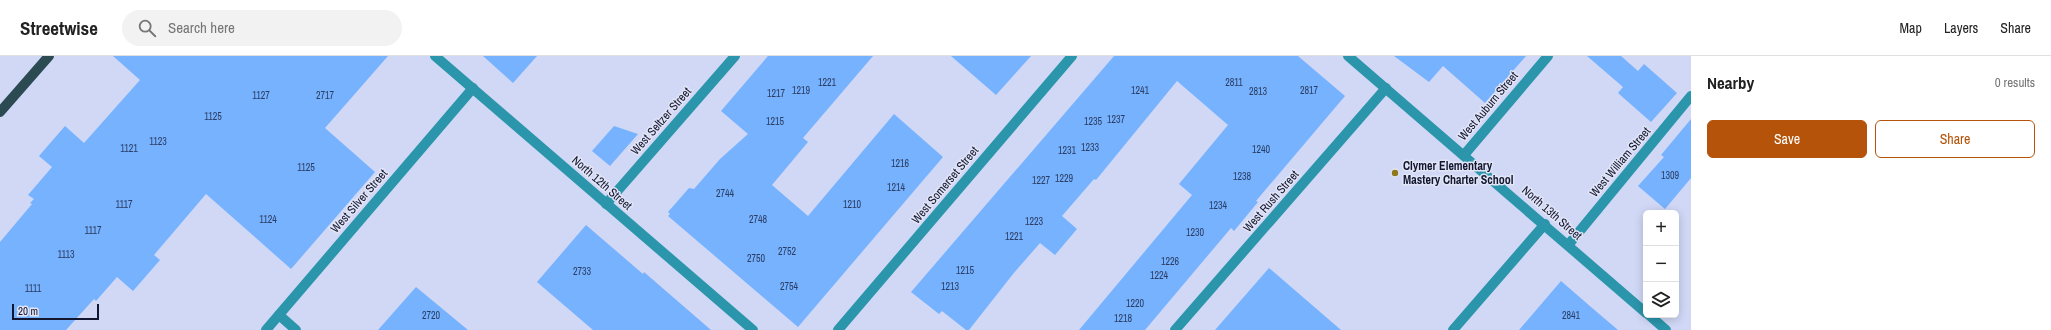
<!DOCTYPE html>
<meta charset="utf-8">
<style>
:root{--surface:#fff;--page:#f2f2f2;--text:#222;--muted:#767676;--line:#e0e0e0;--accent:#b45309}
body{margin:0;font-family:"Archivo Narrow",sans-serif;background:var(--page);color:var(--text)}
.controls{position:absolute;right:12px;bottom:12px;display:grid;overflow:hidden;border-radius:6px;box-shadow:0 2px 10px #0003}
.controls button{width:36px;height:36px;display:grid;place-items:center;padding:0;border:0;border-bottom:1px solid var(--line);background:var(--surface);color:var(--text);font:20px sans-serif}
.scale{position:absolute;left:12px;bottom:10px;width:87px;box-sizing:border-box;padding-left:4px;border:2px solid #121631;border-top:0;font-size:11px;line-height:14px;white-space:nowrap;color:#121631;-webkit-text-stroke:3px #e2e5f5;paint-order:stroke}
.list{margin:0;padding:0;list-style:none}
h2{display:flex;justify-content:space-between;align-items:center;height:52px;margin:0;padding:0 16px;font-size:17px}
h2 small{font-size:13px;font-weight:400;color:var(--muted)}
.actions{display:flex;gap:8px;padding:12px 16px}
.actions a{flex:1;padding:9px 0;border:1px solid var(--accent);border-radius:6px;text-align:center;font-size:14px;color:var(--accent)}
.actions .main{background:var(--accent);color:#fff}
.icon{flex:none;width:22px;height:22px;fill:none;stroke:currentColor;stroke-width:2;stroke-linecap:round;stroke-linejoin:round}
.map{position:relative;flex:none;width:1691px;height:274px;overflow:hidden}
header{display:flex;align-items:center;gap:24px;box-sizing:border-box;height:56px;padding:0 20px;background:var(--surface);border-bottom:1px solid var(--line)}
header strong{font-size:19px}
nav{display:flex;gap:22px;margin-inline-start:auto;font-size:14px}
.search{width:280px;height:36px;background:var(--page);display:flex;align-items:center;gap:10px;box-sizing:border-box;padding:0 14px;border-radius:22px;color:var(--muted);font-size:15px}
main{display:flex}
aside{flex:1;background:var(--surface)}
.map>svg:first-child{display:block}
</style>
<header>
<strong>Streetwise</strong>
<div class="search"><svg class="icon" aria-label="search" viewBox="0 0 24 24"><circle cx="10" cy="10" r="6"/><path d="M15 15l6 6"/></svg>Search here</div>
<nav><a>Map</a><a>Layers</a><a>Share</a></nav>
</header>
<main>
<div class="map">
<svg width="1691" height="274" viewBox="0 0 1691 274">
<rect width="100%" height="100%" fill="#d0d8f6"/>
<g fill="#76b2fe">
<path d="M113,0H388L325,72L375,116L291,213L206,138L154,199L160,204L133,235L117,221L96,245L94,243L66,274H0V186L32,148L30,147L34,143L28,139L52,111L39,100L65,70L84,87L140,24Z"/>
<path d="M483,0H537L513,27Z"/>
<path d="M768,0H873L803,82L808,86L772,129L808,160L894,58L943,101L798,271L668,160L670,158L668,156L689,132L694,133L720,103L748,78L721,55Z"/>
<path d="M951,0H1031L996,39Z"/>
<path d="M1114,0H1298L1345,40L1256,145L1258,146L1234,175L1231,172L1145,274H1079L1192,139L1179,128L1228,69L1177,25L1096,124L1094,123L1062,160L1077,173L1055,199L1040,187L1013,218L969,274H966L942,255L939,258L911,236Z"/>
<path d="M1394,0H1526L1485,47L1443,10L1429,26Z"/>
<path d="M1587,0H1621L1638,15L1644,8L1677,37L1651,66L1618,37L1623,31Z"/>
<path d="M1691,63V122L1665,153L1638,130L1664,101L1661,99Z"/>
<path d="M614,70L638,78L610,110L592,95Z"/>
<path d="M586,169L643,218L644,216L711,274H593L537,226Z"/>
<path d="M1269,212L1341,274H1215Z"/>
<path d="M1561,225L1591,251L1618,274H1519Z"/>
<path d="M416,231L433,245L468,274H378Z"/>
</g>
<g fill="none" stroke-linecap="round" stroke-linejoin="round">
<g stroke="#2b95ab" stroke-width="10">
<path d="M435,0L753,274"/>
<path d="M1348,0L1646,257"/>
<path d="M1464,99L1548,0"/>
<path d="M606,148L735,0"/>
<path d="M1569,188L1691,40"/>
<path d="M279,259L296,274"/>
<path d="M1649,259L1666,274"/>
<path d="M266,274L473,32"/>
<path d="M838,274L1072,0"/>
<path d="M1175,274L1386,32"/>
<path d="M1453,274L1545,168"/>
</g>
<path stroke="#2c4a51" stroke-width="10" d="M0,56L49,0"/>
</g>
<circle fill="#8e791e" stroke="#e2e5f5" stroke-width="1.5" cx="1395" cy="117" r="4"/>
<g text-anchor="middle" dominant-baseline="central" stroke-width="3" stroke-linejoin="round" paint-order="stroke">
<g font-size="10" fill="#2b3d64">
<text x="827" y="26">1221</text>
<text x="1234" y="26">2811</text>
<text x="801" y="34">1219</text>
<text x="1140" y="34">1241</text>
<text x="1309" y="34">2817</text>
<text x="1258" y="35">2813</text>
<text x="776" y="37">1217</text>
<text x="261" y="39">1127</text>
<text x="325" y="39">2717</text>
<text x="213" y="60">1125</text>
<text x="1116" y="63">1237</text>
<text x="775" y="65">1215</text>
<text x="1093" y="65">1235</text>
<text x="158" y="85">1123</text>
<text x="1090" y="91">1233</text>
<text x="129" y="92">1121</text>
<text x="1261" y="93">1240</text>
<text x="1067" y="94">1231</text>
<text x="900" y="107">1216</text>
<text x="306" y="111">1125</text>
<text x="1670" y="119">1309</text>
<text x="1242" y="120">1238</text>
<text x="1064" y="122">1229</text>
<text x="1041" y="124">1227</text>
<text x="896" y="131">1214</text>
<text x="725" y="137">2744</text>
<text x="124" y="148">1117</text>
<text x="852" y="148">1210</text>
<text x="1218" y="149">1234</text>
<text x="268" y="163">1124</text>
<text x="758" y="163">2748</text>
<text x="1034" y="165">1223</text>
<text x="93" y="174">1117</text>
<text x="1195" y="176">1230</text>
<text x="1014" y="180">1221</text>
<text x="787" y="195">2752</text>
<text x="66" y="198">1113</text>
<text x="756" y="202">2750</text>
<text x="1170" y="205">1226</text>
<text x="965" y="214">1215</text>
<text x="582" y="215">2733</text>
<text x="1159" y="219">1224</text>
<text x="789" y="230">2754</text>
<text x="950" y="230">1213</text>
<text x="33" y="232">1111</text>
<text x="1135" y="247">1220</text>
<text x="431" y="259">2720</text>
<text x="1571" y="259">2841</text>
<text x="1123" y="262">1218</text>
</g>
<g font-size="12" fill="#121631" stroke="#e2e5f5">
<text transform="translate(1488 50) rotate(-50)">West Auburn Street</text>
<text transform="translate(661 65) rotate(-49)">West Seltzer Street</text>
<text transform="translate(1620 106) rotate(-50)">West William Street</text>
<text transform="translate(602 127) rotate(41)">North 12th Street</text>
<text transform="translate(945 129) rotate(-50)">West Somerset Street</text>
<text transform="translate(359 145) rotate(-49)">West Silver Street</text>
<text transform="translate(1271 145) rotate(-49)">West Rush Street</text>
<text transform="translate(1552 157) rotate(41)">North 13th Street</text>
</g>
<g font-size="12" font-weight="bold" fill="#121631" stroke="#e2e5f5" text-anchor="start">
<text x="1403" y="110">Clymer Elementary<tspan x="1403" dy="14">Mastery Charter School</tspan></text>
</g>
</g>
</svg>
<div class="controls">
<button>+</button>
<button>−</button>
<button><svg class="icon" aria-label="layers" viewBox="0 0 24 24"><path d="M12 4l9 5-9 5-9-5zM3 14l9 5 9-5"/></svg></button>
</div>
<div class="scale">20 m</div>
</div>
<aside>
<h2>Nearby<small>0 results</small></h2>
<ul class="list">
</ul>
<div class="actions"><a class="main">Save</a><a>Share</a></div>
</aside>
</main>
